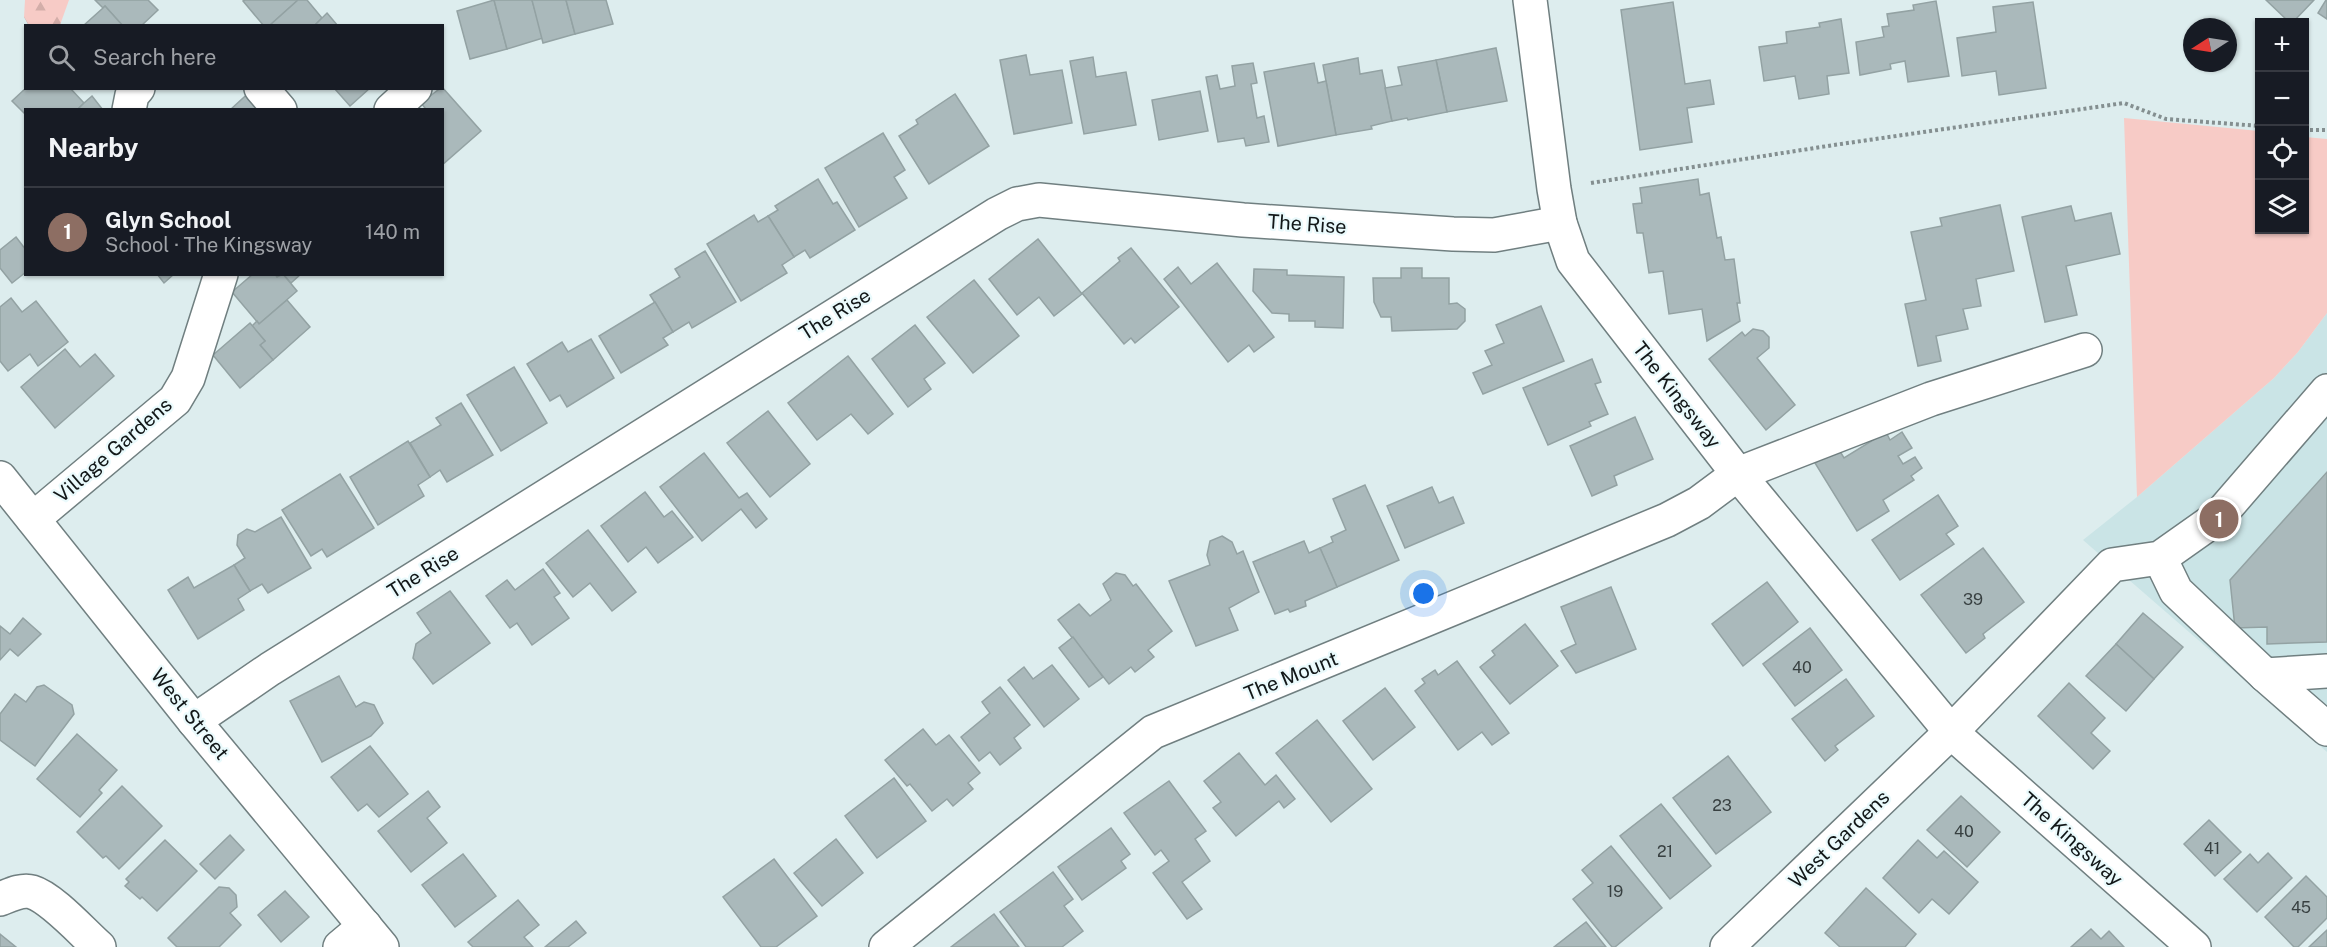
<!DOCTYPE html>
<meta charset="utf-8">
<style>
:root{--surface:#171b24;--page:#242831;--text:#f1f3f6;--muted:#9ea1a6;--line:#363941;--accent:#2563eb}
body{margin:0;font-family:"Public Sans",sans-serif;background:var(--page);color:var(--text)}
.controls{position:absolute;right:18px;top:18px;display:grid;overflow:hidden;border-radius:0px;box-shadow:0 2px 4px #0004}
.controls button{width:54px;height:54px;display:grid;place-items:center;padding:0;border:0;border-bottom:2px solid var(--line);background:var(--surface);color:var(--text);font:30px sans-serif}
.compass{position:absolute;left:2183px;top:18px;width:54px;height:54px;border-radius:50%;background:var(--surface);box-shadow:0 2px 4px #0004;rotate:258deg}
.you{position:absolute;left:1424px;top:594px;width:21px;height:21px;margin:-15px;border:4px solid #fff;border-radius:50%;background:#1a73e8;box-shadow:0 0 0 9px #1a73e833}
.badge{display:grid;place-items:center;width:39px;height:39px;border-radius:50%;background:var(--accent);color:#fff;font-size:20px;font-weight:700}
.pin{position:absolute;translate:-50% -50%;border:3px solid #fff;box-shadow:0 2px 6px #0006}
.list{margin:0;padding:0;list-style:none}
h2{display:flex;justify-content:space-between;align-items:center;height:78px;margin:0;padding:0 24px;font-size:26px}
h2 small{font-size:20px;font-weight:400;color:var(--muted)}
.list li{display:grid;grid-template-columns:39px 1fr auto;gap:18px;align-items:center;box-sizing:border-box;height:90px;padding:0 24px;border-top:2px solid var(--line)}
.list b{display:block;font-size:22px;white-space:nowrap}
.list p{margin:0;font-size:20px;white-space:nowrap;color:var(--muted)}
.list em{font-size:20px;font-style:normal;color:var(--muted)}
.icon{flex:none;width:33px;height:33px;fill:none;stroke:currentColor;stroke-width:2;stroke-linecap:round;stroke-linejoin:round}
.map{position:relative;flex:none;width:2327px;height:947px;overflow:hidden}
.search{position:absolute;background:var(--surface);box-shadow:0 2px 4px #0004;left:24px;top:24px;width:420px;height:66px;display:flex;align-items:center;gap:15px;box-sizing:border-box;padding:0 21px;border-radius:0px;color:var(--muted);font-size:22px}
.panel{position:absolute;background:var(--surface);box-shadow:0 2px 4px #0004;left:24px;top:108px;width:420px;height:168px;border-radius:0px}
.map>svg:first-child{display:block}
</style>
<div class="map">
<svg width="2327" height="947" viewBox="0 0 2327 947">
<defs>
<pattern id="forest-firs" width="22" height="20" patternUnits="userSpaceOnUse" patternTransform="scale(1.5)"><rect width="22" height="20" fill="#f7cbc6"/><path d="M5 1l3.5 6h-7zM16 11l3.5 6h-7z" fill="#d3aea9"/></pattern>
</defs>
<rect width="100%" height="100%" fill="#ddedee"/>
<path fill="#cae4e6" d="M2327,313V752L2083,540L2137,497L2274,378L2298,352Z"/>
<path fill="url(#forest-firs)" d="M25,0H69L60,25L29,26L24,17Z"/>
<path fill="#f7cbc6" d="M2124,118L2259,131L2260,230H2304L2305,137L2327,139V313L2298,352L2274,378L2137,497Z"/>
<g fill="#aab9bb" stroke="#93a2a3" stroke-width="1.5">
<path d="M95,0H148L158,10L141,26H123L105,6L103,8Z"/>
<path d="M245,0H298L269,26H264L243,1Z"/>
<path d="M298,0H307L322,18L314,26H269Z"/>
<path d="M494,0L507,49L470,59L457,11Z"/>
<path d="M494,0H532L543,38L507,49Z"/>
<path d="M532,0H566L575,34L543,43Z"/>
<path d="M566,0H606L613,24L575,34Z"/>
<path d="M2266,0H2314L2293,22H2289Z"/>
<path d="M2326,0H2327V19L2318,13Z"/>
<path d="M1936,1L1949,76L1908,82L1905,61L1890,64L1891,69L1860,75L1856,42L1884,37L1882,27L1889,26L1887,14L1914,10L1913,5Z"/>
<path d="M1673,2L1685,84L1710,80L1714,104L1687,108L1692,142L1640,150L1621,10Z"/>
<path d="M2033,2L2046,88L1999,95L1996,71L1962,76L1957,38L1996,32L1993,7Z"/>
<path d="M105,6L123,26H83L103,8Z"/>
<path d="M327,13L338,26H314Z"/>
<path d="M1841,19L1849,73L1827,76L1829,94L1799,99L1795,76L1764,81L1759,47L1787,43L1786,32L1820,27L1819,23Z"/>
<path d="M1496,48L1507,101L1447,112L1436,60Z"/>
<path d="M1026,55L1030,75L1062,70L1072,123L1014,134L1000,60Z"/>
<path d="M1093,57L1096,77L1126,72L1136,125L1084,134L1070,61Z"/>
<path d="M1358,58L1360,74L1382,70L1392,121L1371,126L1372,129L1336,135L1323,65Z"/>
<path d="M1436,60L1447,112L1408,120L1407,118L1392,121L1385,88L1402,85L1398,67Z"/>
<path d="M1253,63L1257,83L1251,84L1257,118L1264,116L1269,142L1246,146L1244,138L1218,142L1206,77L1217,75L1220,89L1235,86L1232,66Z"/>
<path d="M1314,63L1318,83L1326,81L1336,135L1278,146L1264,72Z"/>
<path d="M442,87L481,131L442,165V110H423L425,108L421,103Z"/>
<path d="M26,88H70L84,103L77,110H26V115L12,101Z"/>
<path d="M254,88L278,110H230Z"/>
<path d="M334,88H370L350,106Z"/>
<path d="M1200,91L1208,131L1159,140L1152,100Z"/>
<path d="M955,94L989,146L929,184L899,136L918,124L916,120Z"/>
<path d="M92,96L103,110H77L84,103Z"/>
<path d="M883,133L905,170L894,177L907,198L859,227L825,168Z"/>
<path d="M818,179L833,204L837,202L855,230L810,258L805,250L794,257L768,216L778,210L775,206Z"/>
<path d="M1698,179L1700,195L1709,193L1717,238L1721,237L1725,260L1734,259L1740,303H1737L1740,321L1707,341L1702,309L1669,314L1663,271L1649,273L1643,233H1637L1633,204L1642,203L1640,188Z"/>
<path d="M2000,205L2014,271L1976,279L1981,306L1963,309L1968,329L1936,336L1941,361L1918,366L1905,304L1926,300L1911,232L1942,226L1940,218Z"/>
<path d="M2071,206L2075,221L2111,213L2120,254L2066,266L2077,315L2045,322L2022,217Z"/>
<path d="M754,215L758,222L768,216L794,257L782,265L787,273L741,301L707,244Z"/>
<path d="M16,237L26,250V272L12,283L0,268V250Z"/>
<path d="M1038,239L1082,294L1054,316L1039,297L1017,315L989,279Z"/>
<path d="M1131,248L1179,307L1135,343L1131,338L1124,344L1082,293L1120,261L1118,258Z"/>
<path d="M705,251L736,302L692,328L689,322L673,332L650,295L680,277L675,269Z"/>
<path d="M1217,263L1274,337L1254,352L1249,345L1228,362L1164,279L1178,267L1191,284Z"/>
<path d="M1401,268H1422V278H1449V304L1457,303L1465,309V321L1457,329L1392,331L1391,317H1381L1374,302L1373,278H1401Z"/>
<path d="M1254,269L1287,270V275L1344,277L1343,328L1315,327V321H1289V314L1272,313L1253,291Z"/>
<path d="M157,274H174L164,283Z"/>
<path d="M253,274H275L277,277L283,274L297,291L259,324L232,292Z"/>
<path d="M283,274H301L291,283Z"/>
<path d="M974,280L1019,336L973,373L927,317Z"/>
<path d="M11,298L22,312L36,301L68,342L38,366L30,354L8,371L0,361V307Z"/>
<path d="M287,300L310,327L273,360L260,345L265,341L252,326L257,321L259,324Z"/>
<path d="M655,302L673,332L663,338L668,345L621,373L599,336Z"/>
<path d="M1541,306L1564,361L1483,394L1473,373L1492,365L1485,351L1504,343L1496,325Z"/>
<path d="M250,323L265,341L260,345L273,360L240,388L213,355Z"/>
<path d="M915,325L945,363L924,379L931,389L908,407L872,359Z"/>
<path d="M1753,329L1763,331L1769,337V348L1757,358L1795,405L1766,430L1709,359L1742,332L1745,336Z"/>
<path d="M591,339L614,378L567,407L560,395L550,401L527,364L562,342L568,352Z"/>
<path d="M65,349L80,367L95,354L114,376L55,428L21,387Z"/>
<path d="M848,356L893,414L868,434L851,414L817,440L788,403Z"/>
<path d="M1592,359L1601,382L1595,384L1608,414L1589,422L1591,426L1548,445L1523,388Z"/>
<path d="M514,367L547,423L501,451L467,395Z"/>
<path d="M461,403L493,455L447,482L440,470L430,477L410,443L441,425L436,418Z"/>
<path d="M768,411L810,464L770,497L727,443Z"/>
<path d="M1635,417L1653,459L1614,476L1617,485L1592,496L1570,446Z"/>
<path d="M1886,432L1890,440L1902,432L1912,448L1898,456L1903,464L1915,457L1922,468L1911,476L1914,480L1883,500L1889,511L1857,531L1815,463L1838,448L1844,458Z"/>
<path d="M408,441L430,477L418,485L424,496L378,525L350,477Z"/>
<path d="M704,453L739,498L747,493L767,519L756,528L741,509L702,541L660,487Z"/>
<path d="M2327,472V642L2267,644V627L2235,628L2230,580Z"/>
<path d="M340,474L374,528L327,557L322,549L311,556L282,510Z"/>
<path d="M1365,485L1399,560L1337,587L1320,548L1333,542L1331,537L1346,530L1333,499Z"/>
<path d="M1432,487L1439,503L1453,497L1464,523L1405,548L1387,506Z"/>
<path d="M645,492L664,517L672,511L693,537L658,563L646,547L628,562L601,526Z"/>
<path d="M1938,495L1958,526L1946,534L1954,544L1900,580L1872,540Z"/>
<path d="M281,517L311,568L268,593L262,584L250,591L234,565L245,558L237,545L238,535L247,529L255,532Z"/>
<path d="M588,530L636,592L612,611L590,583L573,597L546,563Z"/>
<path d="M1222,536L1232,542L1237,554L1243,551L1259,592L1229,608L1238,630L1196,646L1169,581L1210,565L1207,555L1210,541Z"/>
<path d="M1304,541L1309,553L1320,548L1337,587L1305,601L1306,606L1290,612L1288,609L1275,614L1253,562Z"/>
<path d="M1983,548L2024,602L1983,634L1985,638L1966,653L1921,595Z"/>
<path d="M234,565L250,591L238,599L244,610L198,639L168,590L188,577L194,588Z"/>
<path d="M543,569L560,593L554,597L569,618L532,645L517,623L510,628L486,596L507,580L515,590Z"/>
<path d="M1116,573L1125,575L1133,586L1136,584L1172,631L1148,650L1154,657L1135,672L1131,667L1109,684L1058,620L1079,604L1090,616L1111,600L1103,584Z"/>
<path d="M1767,582L1798,622L1743,666L1712,624Z"/>
<path d="M1611,587L1636,649L1576,673L1561,651L1576,644L1561,607Z"/>
<path d="M450,591L490,643L433,684L413,658L416,644L431,633L417,613Z"/>
<path d="M2143,613L2183,647L2154,679L2116,644Z"/>
<path d="M23,618L41,634L18,656L10,649L0,660V626L10,634Z"/>
<path d="M1525,624L1558,666L1510,704L1480,667L1495,655L1492,651Z"/>
<path d="M1810,628L1842,670L1795,706L1763,664Z"/>
<path d="M1073,637L1103,677L1089,687L1059,648Z"/>
<path d="M2116,644L2154,679L2126,711L2086,676Z"/>
<path d="M1457,661L1509,733L1492,745L1482,732L1458,750L1415,691L1425,683L1422,679L1435,670L1438,675Z"/>
<path d="M1052,665L1079,699L1044,727L1008,680L1024,667L1033,679Z"/>
<path d="M339,676L356,707L364,702L374,705L383,723L371,736L322,762L290,701Z"/>
<path d="M1846,679L1874,716L1835,746L1838,750L1825,761L1792,719Z"/>
<path d="M2069,683L2105,718L2091,733L2110,751L2093,769L2038,716Z"/>
<path d="M44,685L72,705L74,714L35,766L0,740V714L15,694L26,702L37,687Z"/>
<path d="M1000,687L1030,725L1014,738L1021,748L1000,765L990,752L979,761L961,737L990,713L982,702Z"/>
<path d="M1385,688L1415,727L1373,760L1343,721Z"/>
<path d="M1317,720L1372,789L1331,822L1276,753Z"/>
<path d="M923,729L936,745L949,735L980,773L968,783L973,789L953,806L947,799L932,811L910,784L907,786L885,760Z"/>
<path d="M77,734L117,770L99,790L102,793L80,817L37,779Z"/>
<path d="M370,746L408,794L379,817L367,804L358,811L331,777Z"/>
<path d="M1239,753L1265,785L1276,775L1295,799L1284,808L1279,801L1236,836L1213,808L1221,802L1204,781Z"/>
<path d="M1728,756L1771,812L1716,854L1673,798Z"/>
<path d="M894,778L926,821L877,858L845,816Z"/>
<path d="M1169,781L1206,831L1195,839L1210,861L1182,882L1202,909L1187,919L1153,873L1169,861L1161,850L1155,855L1124,813Z"/>
<path d="M122,786L162,826L119,869L106,856L103,858L77,832Z"/>
<path d="M428,791L440,807L427,818L447,843L411,872L378,831Z"/>
<path d="M1961,796L2000,832L1967,867L1927,830Z"/>
<path d="M1661,804L1711,866L1670,899L1620,836Z"/>
<path d="M2209,820L2241,852L2215,876L2184,844Z"/>
<path d="M1111,828L1130,854L1121,861L1126,868L1082,900L1058,867Z"/>
<path d="M230,835L244,850L215,879L200,864Z"/>
<path d="M836,839L863,873L822,906L794,873Z"/>
<path d="M165,840L197,871L157,911L142,897L140,899L125,886L129,882L126,879Z"/>
<path d="M1918,840L1937,858L1944,851L1978,882L1949,914L1932,899L1919,913L1883,878Z"/>
<path d="M1611,846L1662,908L1615,947H1612L1573,899L1593,883L1582,870Z"/>
<path d="M2268,853L2292,878L2257,912L2224,879L2250,854L2258,863Z"/>
<path d="M463,854L496,896L455,927L422,885Z"/>
<path d="M774,859L817,916L776,947H761L723,897Z"/>
<path d="M1053,872L1073,899L1064,906L1083,931L1062,947H1026L1000,912Z"/>
<path d="M2306,876L2327,897V918L2298,947H2294L2265,917Z"/>
<path d="M219,887L229,888L236,895L237,907L230,913L241,925L219,947H177L168,938Z"/>
<path d="M1866,888L1916,934L1905,947H1840L1825,933Z"/>
<path d="M285,891L309,917L281,942L258,915Z"/>
<path d="M518,900L539,925L524,937L533,947H473L468,942Z"/>
<path d="M994,914L1019,947H951Z"/>
<path d="M576,921L586,933L568,947H545Z"/>
<path d="M1586,922L1606,947H1554Z"/>
<path d="M2091,929L2101,939L2109,931L2124,947H2071Z"/>
<path d="M2327,930V947H2309Z"/>
<path d="M0,934L16,947H0Z"/>
</g>
<g fill="none" stroke-linecap="round" stroke-linejoin="round">
<defs>
<g id="minor">
<path d="M1530,0L1554,189L1560,223L1573,261L1738,474L1951,732L2194,947"/>
<path d="M261,88L280,110"/>
<path d="M129,110L132,95L138,88"/>
<path d="M391,110L415,88"/>
<path d="M0,478L194,721L382,947"/>
<path d="M33,519L175,400L188,378L221,274"/>
<path d="M2160,558L2176,591L2265,675L2327,729"/>
<path d="M2265,675L2327,671"/>
<path d="M194,721L270,669L997,214L1017,204L1039,200L1243,220L1453,234L1494,235L1560,223"/>
<path d="M0,899C10,895 22,889 32,892C52,898 83,933 99,947"/>
<path d="M340,947L365,926"/>
<path d="M886,947L1153,732L1667,520L1699,503L1738,474L1931,399L2085,350"/>
<path d="M1727,947L1951,732L2112,565L2160,558L2218,517L2327,391"/>
</g>
</defs>
<use href="#minor" stroke="#707f80" stroke-width="36"/>
<g stroke="#848f90" stroke-width="4" stroke-dasharray="3 3" stroke-linecap="butt">
<path d="M2304,130H2327"/>
<path d="M1591,183L1834,145L2124,103L2166,119L2260,126"/>
</g>
<use href="#minor" stroke="#fff" stroke-width="33"/>
</g>
<g text-anchor="middle" dominant-baseline="central" stroke-width="4.5" stroke-linejoin="round" paint-order="stroke">
<g font-size="16" fill="#384041">
<text x="1973" y="599">39</text>
<text x="1802" y="667">40</text>
<text x="1722" y="805">23</text>
<text x="1964" y="831">40</text>
<text x="2212" y="848">41</text>
<text x="1665" y="851">21</text>
<text x="1615" y="891">19</text>
<text x="2301" y="907">45</text>
</g>
<g font-size="20" fill="#121718" stroke="#eafafc">
<text transform="translate(1307 224) rotate(4)">The Rise</text>
<text transform="translate(835 314) rotate(-32)">The Rise</text>
<text transform="translate(1677 395) rotate(52)">The Kingsway</text>
<text transform="translate(113 450) rotate(-41)">Village Gardens</text>
<text transform="translate(423 572) rotate(-32)">The Rise</text>
<text transform="translate(1291 676) rotate(-22)">The Mount</text>
<text transform="translate(190 714) rotate(51)">West Street</text>
<text transform="translate(1839 839) rotate(-44)">West Gardens</text>
<text transform="translate(2072 839) rotate(42)">The Kingsway</text>
</g>
</g>
</svg>
<div class="controls">
<button>+</button>
<button>−</button>
<button><svg class="icon" aria-label="locate" viewBox="0 0 24 24"><circle cx="12" cy="12" r="6"/><path d="M12 2v4M12 18v4M2 12h4M18 12h4"/></svg></button>
<button><svg class="icon" aria-label="layers" viewBox="0 0 24 24"><path d="M12 4l9 5-9 5-9-5zM3 14l9 5 9-5"/></svg></button>
</div>
<svg class="compass" viewBox="-18 -18 36 36"><path d="M0-13l5 13h-10z" fill="#e53935"/><path d="M0 13l5-13h-10z" fill="#9ea1a6"/></svg>
<div class="you"></div>
<div class="pin badge" style="left:2219px;top:519px;background:#8d6e63">1</div>
<div class="search"><svg class="icon" aria-label="search" viewBox="0 0 24 24"><circle cx="10" cy="10" r="6"/><path d="M15 15l6 6"/></svg>Search here</div>
<section class="panel">
<h2>Nearby<small></small></h2>
<ul class="list">
<li><span class="badge" style="background:#8d6e63">1</span><div><b>Glyn School</b><p>School · The Kingsway</p></div><em>140 m</em></li>
</ul>
</section>
</div>
